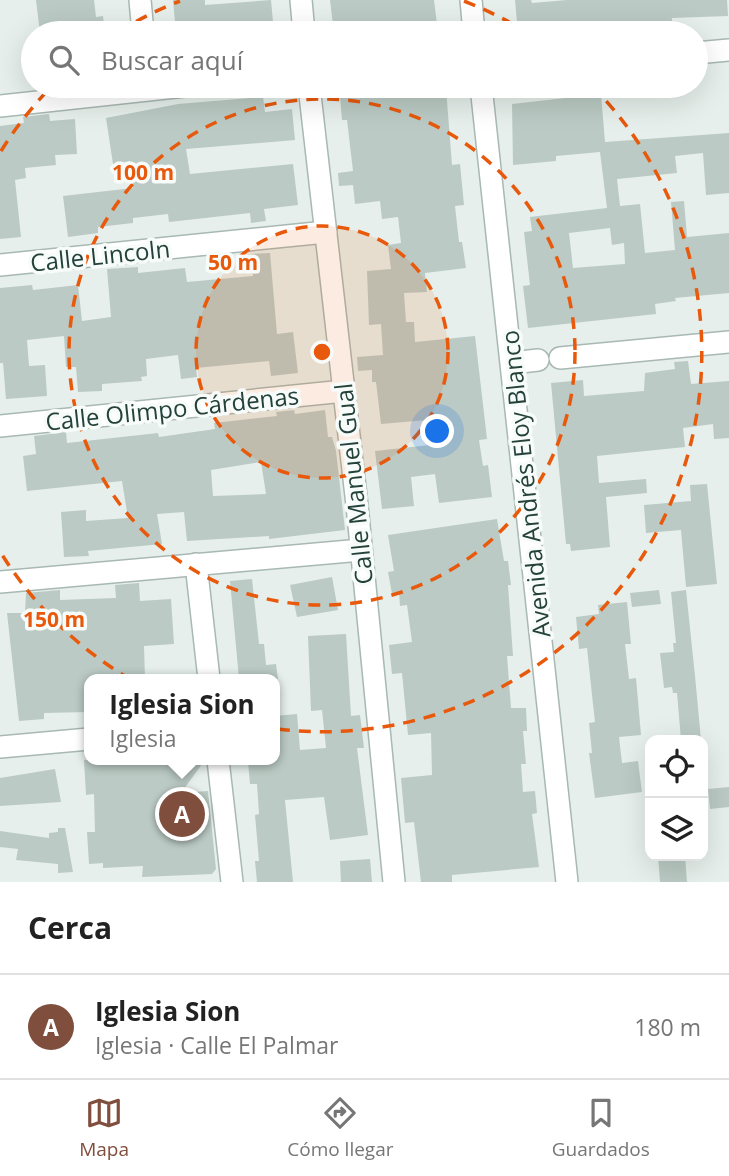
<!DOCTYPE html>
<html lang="es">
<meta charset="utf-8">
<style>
:root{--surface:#fff;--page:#f6f6f6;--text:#222;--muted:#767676;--line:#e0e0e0;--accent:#804e3d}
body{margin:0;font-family:"Open Sans",sans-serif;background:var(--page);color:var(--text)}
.controls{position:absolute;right:21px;bottom:21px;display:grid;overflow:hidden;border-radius:14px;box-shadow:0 7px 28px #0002}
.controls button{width:63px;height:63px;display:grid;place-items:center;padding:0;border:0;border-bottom:2px solid var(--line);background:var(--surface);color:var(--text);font:35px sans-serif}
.you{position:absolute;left:438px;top:432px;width:24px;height:24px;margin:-18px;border:5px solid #fff;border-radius:50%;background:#1a73e8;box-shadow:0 0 0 10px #1a73e833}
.badge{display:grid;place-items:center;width:46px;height:46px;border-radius:50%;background:var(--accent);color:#fff;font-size:23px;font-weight:700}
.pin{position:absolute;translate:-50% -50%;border:4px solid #fff;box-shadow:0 2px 7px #0006}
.popup{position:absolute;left:84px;top:674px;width:196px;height:91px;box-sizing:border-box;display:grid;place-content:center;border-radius:14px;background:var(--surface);filter:drop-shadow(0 2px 5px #0005);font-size:23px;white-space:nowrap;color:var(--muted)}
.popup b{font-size:26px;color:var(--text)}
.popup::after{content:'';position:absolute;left:50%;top:100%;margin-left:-14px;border:14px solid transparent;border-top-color:var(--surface)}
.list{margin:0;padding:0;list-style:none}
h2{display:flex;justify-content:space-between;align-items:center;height:91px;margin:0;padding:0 28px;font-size:30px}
h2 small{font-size:23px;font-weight:400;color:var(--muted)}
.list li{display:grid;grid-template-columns:46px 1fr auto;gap:21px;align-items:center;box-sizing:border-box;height:105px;padding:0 28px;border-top:2px solid var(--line)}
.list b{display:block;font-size:26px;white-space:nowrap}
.list p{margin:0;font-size:23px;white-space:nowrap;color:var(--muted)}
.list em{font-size:23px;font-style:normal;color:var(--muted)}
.icon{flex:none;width:38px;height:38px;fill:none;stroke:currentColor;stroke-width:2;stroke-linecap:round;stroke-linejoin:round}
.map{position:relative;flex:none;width:729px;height:882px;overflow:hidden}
.search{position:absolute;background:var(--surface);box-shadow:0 7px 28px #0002;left:21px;right:21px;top:21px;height:77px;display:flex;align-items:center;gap:18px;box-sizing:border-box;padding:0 24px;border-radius:38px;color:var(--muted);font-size:26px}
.sheet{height:196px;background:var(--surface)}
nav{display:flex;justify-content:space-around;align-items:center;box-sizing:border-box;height:98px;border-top:2px solid var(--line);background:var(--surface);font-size:19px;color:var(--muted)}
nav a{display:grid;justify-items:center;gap:4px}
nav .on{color:var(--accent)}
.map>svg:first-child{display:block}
</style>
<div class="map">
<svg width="729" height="882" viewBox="0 0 729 882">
<rect width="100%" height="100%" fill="#e6efeb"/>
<g fill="#bbcac4" fill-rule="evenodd">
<path d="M36,0H94L96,17L103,16L105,33H40Z"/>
<path d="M173,0H205V5L271,0L274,33H176Z"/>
<path d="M330,0H434L438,33H334Z"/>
<path d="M515,0H531L532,3L567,0H727L728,16L672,18V28L625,31V33H518Z"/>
<path d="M339,86L446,88L452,165L460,164L464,205L455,206L459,242H462L466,268L425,273L427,292L404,293L406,322H414L415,342L475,336L487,439L479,440L483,466L488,465L492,497L439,503L435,474L411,477L414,506L382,509L375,451L430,445L427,420L381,424L376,382H372V370L358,371L357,357L383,355L381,324L369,325L367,271L391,269L388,245L401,243L398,217L382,219L380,201L355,204L353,185L339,186L338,173L353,171L347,120H342Z"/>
<path d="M601,94L605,142L729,133V193L706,195L703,153L675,156L677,173L617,179L620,206L640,204L645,253L675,250L671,202L684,201L687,237L729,233V293L675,298L676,301L655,304L656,314L528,328L523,286L530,285L524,232L532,231L530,217L607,208L600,152L556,156V161L513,165L512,104ZM610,228L612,245L624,243L625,264L573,268L569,233Z"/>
<path d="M263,97L265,112L292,109L295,140L186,149L190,174L293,164L298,205L264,209L266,221L251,223L250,213L169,222L168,214L133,218V223L98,227V233L68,237L63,196L133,188L130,161L113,164L106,118L178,104Z"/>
<path d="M49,114L50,121L75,119L77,154L55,155L56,165L25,168L26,178L15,180L21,237L0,239V126L24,123L23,117Z"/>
<path d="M270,253L277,334L293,332L298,373L271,376L269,361L196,368L197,377L181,379L178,355L146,359L147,376L141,377L142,381L102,384V391L78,392L76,367H66L64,336L27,340L29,366L45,365L47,396L6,399L3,363H0V288L32,285L33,290L78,285L82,321L111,317L107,269L138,267V273L185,268L187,282L253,276L251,254Z"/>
<path d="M688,361L691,384L729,381V438L714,439L713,424L683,428L685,447L597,456L599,483L646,479L647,493L606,497L610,547L571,551L570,544H566L551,383L583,380L584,396L644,391L645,373L675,369L674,362Z"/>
<path d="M294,410L295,414L325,410L328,437H332L336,451L345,530L269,539V536L187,541L184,512L157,514L162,544L88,551L89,556L64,557L61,512L86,510V521L128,518L122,481L27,491L23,456L36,454L34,436L66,432L67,443L158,433L159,437L215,429L214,423L277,416L276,412ZM261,462L266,494L213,496L211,470Z"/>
<path d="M707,484L717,584L686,587L681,530L646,533L644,505L691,501L690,485Z"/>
<path d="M497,519L504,561H508L511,585H508L513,656H507L511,708H526L527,731H523L526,764H521L523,792L535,791L537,813L532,814L539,867L452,875V882H421L414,822L405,823L401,778L432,775L431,733L408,735L402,673L392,674L389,645L412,642L407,605L400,606L399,593L392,594L388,572L394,571L388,535Z"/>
<path d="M332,577L338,610L297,617L290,585Z"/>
<path d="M252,579L259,644H264L266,665L276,664L278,679H239L230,581Z"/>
<path d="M139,583L140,601L171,599L174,644L144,646L145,679H89V712L44,713V719L19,721L7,613H25L26,593L60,590V600L116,598L115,585Z"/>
<path d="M659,590L661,604L632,607L630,593Z"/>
<path d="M686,590L695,676L701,740H681L677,693H673L672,687L664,688L660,653L674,652L673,643H676L671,592Z"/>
<path d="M627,602L631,644H625L629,679L636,678L641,735L619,737L622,763L638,761L642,792L595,798L589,753H592L589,723L595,722L592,695L587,648L579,649L576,617L599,614L598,605Z"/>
<path d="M346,634L351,716L360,715L364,748H357L368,835L330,840L324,797L285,800L293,882H257L255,861H259L255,815L259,814L257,784H250L248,762L275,760V716L297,714L300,750L326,748L322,710L311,711L308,636Z"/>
<path d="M84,760H205L181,793L208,791L216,869L212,874L142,877L143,866L103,868V863L89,864L87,832H95L94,794L86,795Z"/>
<path d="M55,769L61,802L0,806V778Z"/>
<path d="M729,787V807L710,809L708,789Z"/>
<path d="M58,828H65L73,872L58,873V864L16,860L18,849L0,847V831L49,838V833L58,832Z"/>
<path d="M658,856H685L687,882H660Z"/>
<path d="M370,859L372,882H341L340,861Z"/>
</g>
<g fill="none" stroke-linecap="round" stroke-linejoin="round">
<defs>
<g id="minor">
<path d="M140,0L143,33"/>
<path d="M301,0L304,33"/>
<path d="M471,0L474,33"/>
<path d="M696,53L729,50"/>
<path d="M309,86L357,505L394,882"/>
<path d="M481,86L567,882"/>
<path d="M0,106L185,86"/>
<path d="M0,265L326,232"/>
<path d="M560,358L729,342"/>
<path d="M512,363L538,360"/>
<path d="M0,426L344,391"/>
<path d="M196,564L209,679"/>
<path d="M0,582L361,550"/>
<path d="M0,747L89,739"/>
<path d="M218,760L232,882"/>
</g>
</defs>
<use href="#minor" stroke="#a8b8b2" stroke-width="24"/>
<use href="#minor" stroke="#fff" stroke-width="21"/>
</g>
<circle cx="322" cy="352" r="126" fill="#e8590c" fill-opacity=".12"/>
<g fill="none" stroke="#e8590c" stroke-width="3.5" stroke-dasharray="12 9">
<circle cx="322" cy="352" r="126"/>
<circle cx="322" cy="352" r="253"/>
<path d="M1 151A379 379 0 0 1 52 86M118 32A379 379 0 0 1 180 1M464 1A379 379 0 0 1 526 32M592 86A379 379 0 1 1 1 553"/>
</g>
<g text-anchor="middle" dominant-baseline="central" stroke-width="7" stroke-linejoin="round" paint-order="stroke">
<g font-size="24" fill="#24423a" stroke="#f7fbf9">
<text transform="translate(100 255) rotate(-6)">Calle Lincoln</text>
<text transform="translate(172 408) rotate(-6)">Calle Olimpo Cárdenas</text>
<text transform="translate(353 484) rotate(-96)">Calle Manuel Gual</text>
<text transform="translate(525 484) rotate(-96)">Avenida Andrés Eloy Blanco</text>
</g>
</g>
<circle cx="322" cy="352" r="10" fill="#e8590c" stroke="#f7fbf9" stroke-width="3.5"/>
<g font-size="21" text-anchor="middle" font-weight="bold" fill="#e8590c" stroke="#f7fbf9" stroke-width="7" stroke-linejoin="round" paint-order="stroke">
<text x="143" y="180">100 m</text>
<text x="233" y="270">50 m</text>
<text x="54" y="627">150 m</text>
</g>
</svg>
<div class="controls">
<button><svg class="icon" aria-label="locate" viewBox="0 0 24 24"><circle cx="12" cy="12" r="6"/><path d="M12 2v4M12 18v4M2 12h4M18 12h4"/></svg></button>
<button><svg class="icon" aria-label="layers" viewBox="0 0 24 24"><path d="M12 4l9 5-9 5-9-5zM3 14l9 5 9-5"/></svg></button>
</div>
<div class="you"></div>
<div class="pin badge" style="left:182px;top:814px">A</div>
<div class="popup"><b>Iglesia Sion</b>Iglesia</div>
<div class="search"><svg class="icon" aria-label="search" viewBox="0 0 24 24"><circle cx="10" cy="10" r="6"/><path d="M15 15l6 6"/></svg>Buscar aquí</div>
</div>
<section class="sheet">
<h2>Cerca<small></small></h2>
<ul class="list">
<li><span class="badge">A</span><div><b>Iglesia Sion</b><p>Iglesia · Calle El Palmar</p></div><em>180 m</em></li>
</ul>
</section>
<nav>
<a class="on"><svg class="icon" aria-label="map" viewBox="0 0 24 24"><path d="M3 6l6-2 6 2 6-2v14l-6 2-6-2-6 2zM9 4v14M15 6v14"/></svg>Mapa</a>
<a><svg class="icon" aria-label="directions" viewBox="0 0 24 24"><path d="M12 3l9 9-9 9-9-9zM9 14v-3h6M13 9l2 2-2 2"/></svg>Cómo llegar</a>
<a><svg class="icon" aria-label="saved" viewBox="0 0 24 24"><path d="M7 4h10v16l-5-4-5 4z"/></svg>Guardados</a>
</nav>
